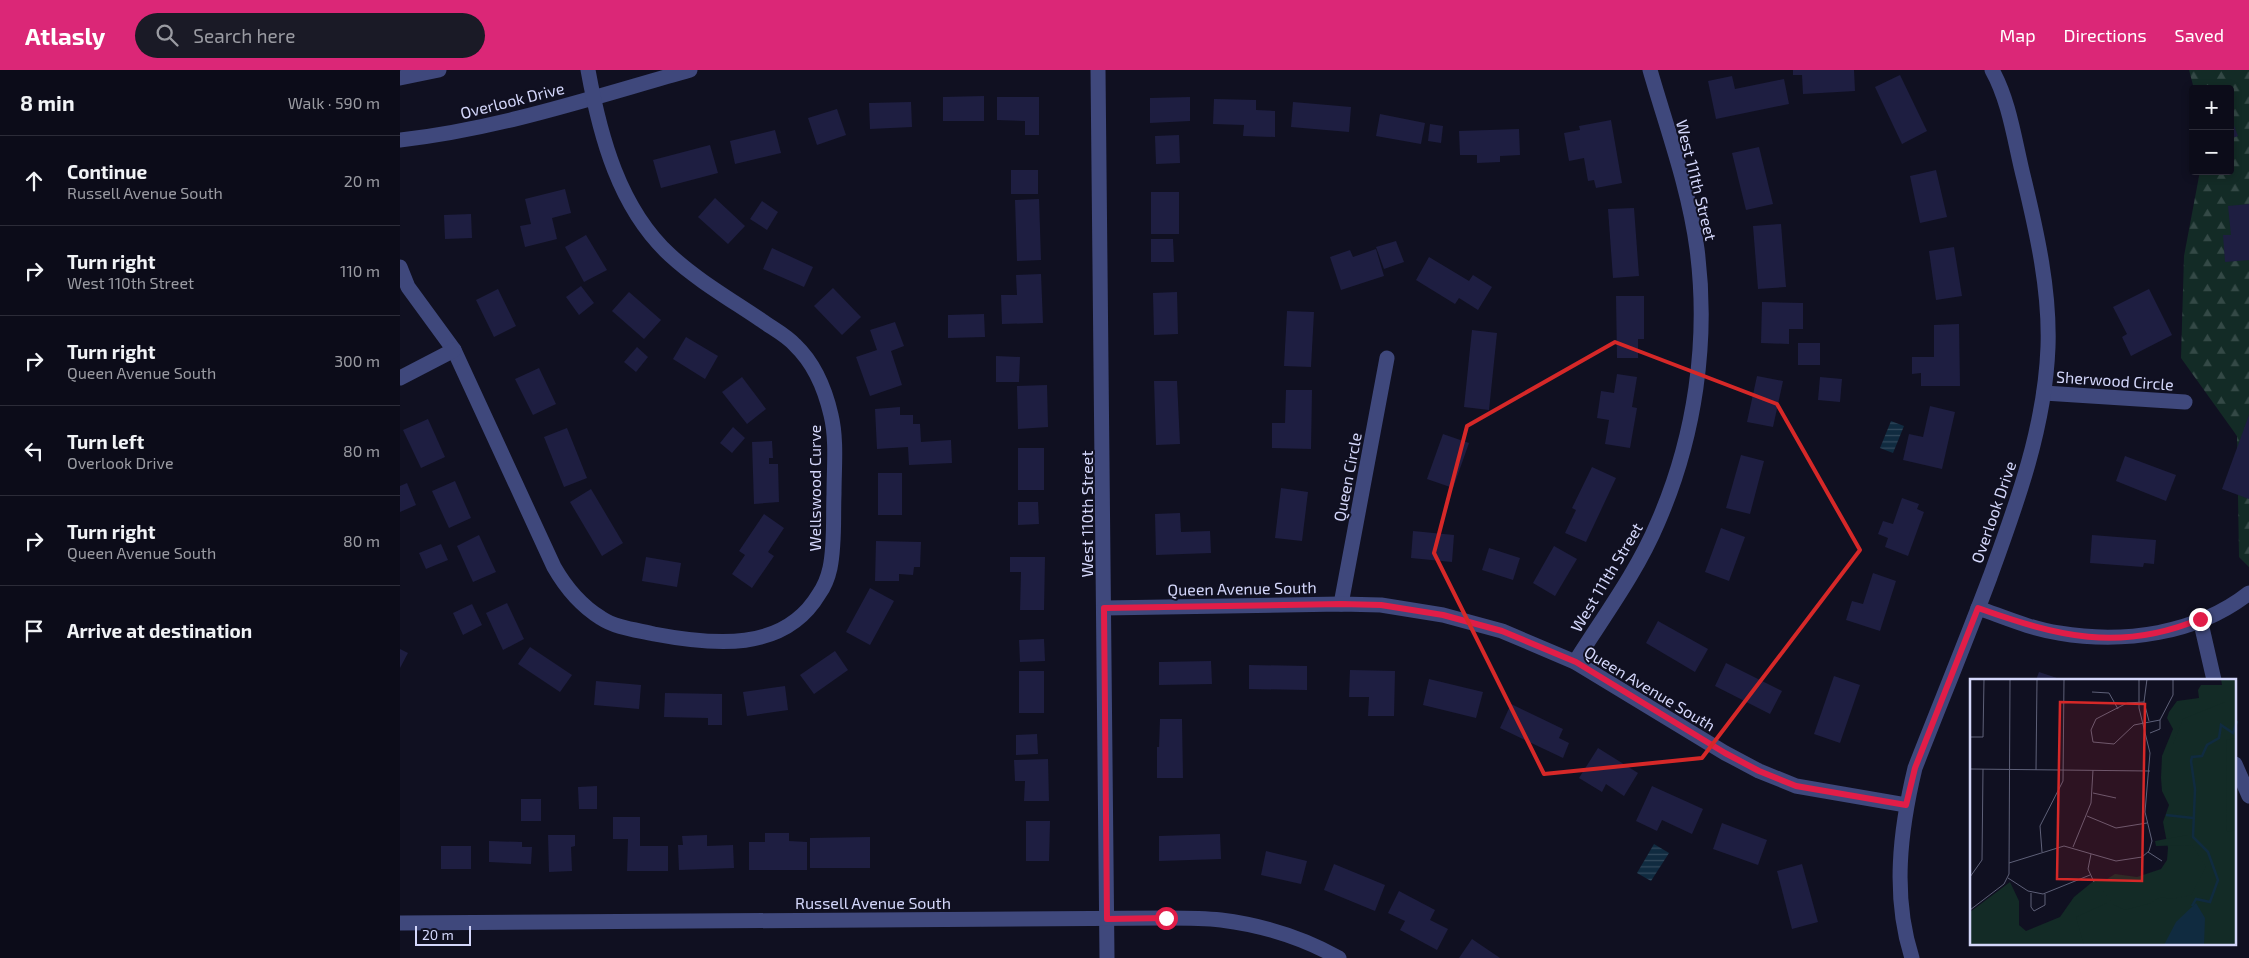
<!DOCTYPE html>
<meta charset="utf-8">
<style>
:root{--surface:#0c0c19;--page:#1a1a26;--text:#f1f3f6;--muted:#9a9ba2;--line:#2c2c38;--accent:#db2777}
body{margin:0;font-family:"Exo 2",sans-serif;background:var(--page);color:var(--text)}
.controls{position:absolute;right:15px;top:15px;display:grid;overflow:hidden;border-radius:5px;box-shadow:0 2px 8px #0003}
.controls button{width:45px;height:45px;display:grid;place-items:center;padding:0;border:0;border-bottom:1px solid var(--line);background:var(--surface);color:var(--text);font:25px sans-serif}
.scale{position:absolute;left:15px;bottom:12px;width:56px;box-sizing:border-box;padding-left:5px;border:2px solid #d4d7fb;border-top:0;font-size:14px;line-height:18px;white-space:nowrap;color:#d4d7fb;-webkit-text-stroke:4px #101021;paint-order:stroke}
.stop{position:absolute;width:15px;height:15px;margin:-11px;border:4px solid #e11d48;border-radius:50%;background:#fff}
.stop.end{background:#e11d48;border-color:#fff;box-shadow:0 1px 5px #0008}
.list{margin:0;padding:0;list-style:none}
h2{display:flex;justify-content:space-between;align-items:center;height:65px;margin:0;padding:0 20px;font-size:21px}
h2 small{font-size:16px;font-weight:400;color:var(--muted)}
.list li{display:grid;grid-template-columns:32px 1fr auto;gap:15px;align-items:center;box-sizing:border-box;height:90px;padding:0 20px;border-top:1px solid var(--line)}
.list b{display:block;font-size:19px;white-space:nowrap}
.list p{margin:0;font-size:16px;white-space:nowrap;color:var(--muted)}
.list em{font-size:16px;font-style:normal;color:var(--muted)}
.icon{flex:none;width:28px;height:28px;fill:none;stroke:currentColor;stroke-width:2;stroke-linecap:round;stroke-linejoin:round}
.map{position:relative;flex:none;width:1849px;height:888px;overflow:hidden}
header{display:flex;align-items:center;gap:30px;box-sizing:border-box;height:70px;padding:0 25px;background:var(--accent);color:#fff}
header strong{font-size:24px}
nav{display:flex;gap:28px;margin-inline-start:auto;font-size:18px}
.search{width:350px;height:45px;background:var(--page);display:flex;align-items:center;gap:12px;box-sizing:border-box;padding:0 18px;border-radius:28px;color:var(--muted);font-size:19px}
main{display:flex}
aside{flex:1;background:var(--surface)}
.map>svg:first-child{display:block}
</style>
<header>
<strong>Atlasly</strong>
<div class="search"><svg class="icon" aria-label="search" viewBox="0 0 24 24"><circle cx="10" cy="10" r="6"/><path d="M15 15l6 6"/></svg>Search here</div>
<nav><a>Map</a><a>Directions</a><a>Saved</a></nav>
</header>
<main>
<aside>
<h2>8 min<small>Walk · 590 m</small></h2>
<ul class="list">
<li><svg class="icon" aria-label="ahead" viewBox="0 0 24 24"><path d="M12 20V5M6 11l6-6 6 6"/></svg><div><b>Continue</b><p>Russell Avenue South</p></div><em>20 m</em></li>
<li><svg class="icon" aria-label="right" viewBox="0 0 24 24"><path d="M7 20v-9h11M14 6l5 5-5 5"/></svg><div><b>Turn right</b><p>West 110th Street</p></div><em>110 m</em></li>
<li><svg class="icon" aria-label="right" viewBox="0 0 24 24"><path d="M7 20v-9h11M14 6l5 5-5 5"/></svg><div><b>Turn right</b><p>Queen Avenue South</p></div><em>300 m</em></li>
<li><svg class="icon" aria-label="left" viewBox="0 0 24 24"><path d="M17 20v-9H6M10 6l-5 5 5 5"/></svg><div><b>Turn left</b><p>Overlook Drive</p></div><em>80 m</em></li>
<li><svg class="icon" aria-label="right" viewBox="0 0 24 24"><path d="M7 20v-9h11M14 6l5 5-5 5"/></svg><div><b>Turn right</b><p>Queen Avenue South</p></div><em>80 m</em></li>
<li><svg class="icon" aria-label="arrive" viewBox="0 0 24 24"><path d="M6 21V4h12l-3 4 3 4H6"/></svg><div><b>Arrive at destination</b></div></li>
</ul>
</aside>
<div class="map">
<svg width="1849" height="888" viewBox="0 0 1849 888">
<defs>
<pattern id="forest-firs" width="22" height="20" patternUnits="userSpaceOnUse" patternTransform="scale(1.25)"><rect width="22" height="20" fill="#132b26"/><path d="M5 1l3.5 6h-7zM16 11l3.5 6h-7z" fill="#344946"/></pattern>
<pattern id="water-rules" width="6" height="5" patternUnits="userSpaceOnUse" patternTransform="scale(1.25)"><rect width="6" height="5" fill="#102b40"/><path d="M0 2.5h6" fill="none" stroke="#32495c"/></pattern>
</defs>
<rect width="100%" height="100%" fill="#101021"/>
<path fill="url(#forest-firs)" d="M1789,0H1849V497L1839,487L1837,366L1781,288L1784,186L1800,101H1830V19H1794Z"/>
<g fill="url(#water-rules)">
<path d="M1491,351L1504,356L1493,383L1480,378Z"/>
<path d="M1254,774L1269,783L1251,811L1237,803Z"/>
</g>
<g fill="#1e1e41">
<path d="M1393,0H1454L1455,21L1403,24L1402,5H1393Z"/>
<path d="M1500,5L1527,61L1502,74L1475,17Z"/>
<path d="M1332,6L1335,19L1384,9L1389,34L1316,49L1308,11Z"/>
<path d="M584,26V51H543V27Z"/>
<path d="M597,27H639V65H625V51L597,50Z"/>
<path d="M790,27V51L750,53V28Z"/>
<path d="M814,29L856,30V40L875,41V67L843,66L844,55L813,54Z"/>
<path d="M511,32L512,57L470,59L469,33Z"/>
<path d="M893,32L951,37L949,62L891,57Z"/>
<path d="M437,39L446,65L417,75L408,48Z"/>
<path d="M980,44L1025,53L1021,74L976,66Z"/>
<path d="M1830,45L1838,66L1830,69Z"/>
<path d="M1211,50L1222,113L1196,118L1194,110L1188,111L1184,88L1169,91L1164,63L1180,60L1179,56Z"/>
<path d="M1030,54L1043,56L1041,73L1028,71Z"/>
<path d="M1119,59L1120,85L1100,86V92L1077,93V85H1060L1059,61Z"/>
<path d="M375,60L381,83L335,94L330,71Z"/>
<path d="M779,65L780,93L756,94L755,66Z"/>
<path d="M310,75L318,103L261,118L253,90Z"/>
<path d="M1359,77L1373,134L1346,140L1332,83Z"/>
<rect x="611" y="100" width="27" height="24"/>
<path d="M1536,100L1547,147L1520,153L1510,106Z"/>
<path d="M165,119L171,143L152,148L157,169L125,177L120,156L131,154L125,129Z"/>
<rect x="751" y="122" width="28" height="42"/>
<path d="M315,128L345,156L328,174L298,147Z"/>
<path d="M639,129L641,190L617,191L615,130Z"/>
<path d="M362,131L378,142L367,160L350,149Z"/>
<path d="M1849,134V190L1825,192L1823,165H1831L1828,136Z"/>
<path d="M1234,138L1239,206L1213,208L1208,139Z"/>
<path d="M71,144L72,168L45,169L44,145Z"/>
<path d="M1381,154L1386,217L1358,219L1353,156Z"/>
<path d="M186,165L207,200L184,212L165,177Z"/>
<path d="M751,169H773L774,192H751Z"/>
<path d="M996,171L1004,192L984,199L976,177Z"/>
<path d="M1554,177L1562,226L1536,230L1529,181Z"/>
<path d="M372,178L413,197L404,217L363,199Z"/>
<path d="M976,179L984,206L941,220L930,187L950,180L953,187Z"/>
<path d="M1029,187L1069,211L1073,205L1092,217L1078,240L1059,228L1055,234L1016,210Z"/>
<path d="M641,204L643,253L602,254L601,225H617L616,205Z"/>
<path d="M181,216L194,233L179,245L166,227Z"/>
<path d="M433,218L461,247L442,265L414,236Z"/>
<path d="M98,219L116,256L94,267L76,230Z"/>
<path d="M1749,219L1772,265L1731,286L1722,267L1727,264L1713,237Z"/>
<path d="M229,222L261,250L244,269L212,241Z"/>
<path d="M777,222L778,264L754,265L753,223Z"/>
<path d="M1216,226H1244V269H1238V288H1217Z"/>
<path d="M1362,232L1403,233V259H1389V274L1361,273Z"/>
<path d="M887,241L914,242L911,297L884,296Z"/>
<path d="M584,244L585,267L548,268V245Z"/>
<path d="M495,252L504,276L491,281L502,315L470,326L456,287L477,280L470,260Z"/>
<path d="M1559,254L1560,316H1521V303L1512,304V287H1534V255Z"/>
<path d="M1072,260L1097,263L1089,340L1064,337Z"/>
<path d="M286,267L318,286L305,309L273,289Z"/>
<rect x="1398" y="273" width="22" height="22"/>
<path d="M237,277L248,287L236,302L224,292Z"/>
<path d="M596,286L620,287L619,312H596Z"/>
<path d="M139,298L156,334L133,345L115,309Z"/>
<path d="M1217,304L1237,307L1232,337L1237,338L1230,378L1205,374L1209,350L1197,348L1201,321L1214,323Z"/>
<path d="M1357,306L1383,311L1373,357L1347,352Z"/>
<path d="M342,307L366,339L347,354L322,322Z"/>
<path d="M1420,307L1442,309L1440,332L1418,330Z"/>
<path d="M754,311H777L780,374L756,375Z"/>
<path d="M647,315L648,357L618,359L617,316Z"/>
<path d="M886,320H912L911,379L872,378V353H885Z"/>
<path d="M1530,336L1555,342L1542,399L1503,390L1509,364L1523,367Z"/>
<path d="M500,337V345H513V354H520L521,372L551,370L552,393L509,395L508,377L477,379L475,339Z"/>
<path d="M1849,345V429L1822,419Z"/>
<path d="M28,349L45,387L21,398L3,360Z"/>
<path d="M333,357L345,368L332,383L320,373Z"/>
<path d="M167,358L187,408L164,417L144,367Z"/>
<path d="M1043,364L1069,373L1053,418L1027,409Z"/>
<path d="M372,371L373,388H369V394H378L379,432L354,434L352,372Z"/>
<rect x="618" y="378" width="26" height="42"/>
<path d="M1341,385L1364,391L1350,444L1326,438Z"/>
<path d="M1725,386L1776,405L1766,431L1716,411Z"/>
<path d="M1192,397L1216,408L1186,472L1165,463L1176,440L1172,438Z"/>
<rect x="478" y="403" width="24" height="42"/>
<path d="M55,411L71,448L49,458L32,421Z"/>
<path d="M7,413L16,435L0,442V416Z"/>
<path d="M881,418L908,422L902,471L875,468Z"/>
<path d="M191,419L223,473L202,486L170,432Z"/>
<path d="M1502,428L1519,434L1517,439L1524,442L1508,486L1485,477L1488,468L1478,464L1483,451L1493,454Z"/>
<path d="M618,432H638L639,454L618,455Z"/>
<path d="M780,443L781,462L810,461L811,483L756,485L755,444Z"/>
<path d="M364,444L384,458L368,482L374,486L352,518L332,504L345,485L339,481Z"/>
<path d="M1321,458L1345,467L1329,511L1305,502Z"/>
<path d="M1013,461L1054,465L1052,492L1011,488Z"/>
<path d="M79,465L96,502L73,512L57,476Z"/>
<path d="M1692,465L1756,470L1754,494L1744,493L1743,497L1690,493Z"/>
<path d="M476,471L521,472L520,497H514L513,505L499,504V511H475Z"/>
<path d="M41,474L48,490L26,499L19,483Z"/>
<path d="M1154,476L1177,489L1155,526L1133,513Z"/>
<path d="M1089,478L1120,488L1113,510L1082,500Z"/>
<path d="M246,487L281,493L277,517L242,511Z"/>
<path d="M610,487H645L644,540H620L621,502H610Z"/>
<path d="M1473,503L1496,511L1480,561L1446,550L1452,531L1463,534Z"/>
<path d="M470,518L494,531L470,575L446,562Z"/>
<path d="M107,533L124,569L103,580L86,543Z"/>
<path d="M72,534L82,555L63,565L53,543Z"/>
<path d="M1258,551L1308,579L1295,602L1246,573Z"/>
<path d="M644,569L645,591L620,592L619,570Z"/>
<path d="M130,577L172,605L160,622L118,594Z"/>
<path d="M0,579L8,583L0,598Z"/>
<path d="M435,581L448,600L414,624L400,605Z"/>
<path d="M811,591L812,614L759,615V592Z"/>
<path d="M1326,593L1382,621L1370,644L1315,616Z"/>
<path d="M849,595L907,596V620L849,619Z"/>
<path d="M950,600L995,601L994,646H968L969,627H949Z"/>
<rect x="619" y="601" width="25" height="42"/>
<path d="M1639,602L1663,610H1636Z"/>
<path d="M1434,606L1460,615L1440,673L1414,664Z"/>
<path d="M1029,609L1083,622L1076,648L1023,635Z"/>
<path d="M196,611L241,615L239,639L194,635Z"/>
<path d="M385,616L388,640L347,646L343,622Z"/>
<path d="M265,623L322,624V655H308V648L264,647Z"/>
<path d="M1111,634L1163,659L1159,668L1169,673L1163,688L1100,658Z"/>
<path d="M760,649H782L783,708H757V677H759Z"/>
<path d="M637,664L638,684L616,685V665Z"/>
<path d="M1198,678L1238,703L1224,726L1206,714L1202,722L1179,708Z"/>
<path d="M648,689L649,731H624L625,711H615L614,690Z"/>
<path d="M197,716V739H179L178,717Z"/>
<path d="M1252,716L1303,739L1292,764L1262,750L1257,761L1236,751Z"/>
<rect x="121" y="729" width="20" height="22"/>
<path d="M213,747H240V776H268V801H227L228,769H213Z"/>
<path d="M626,751H650L649,791H626Z"/>
<path d="M1322,753L1367,770L1358,795L1313,779Z"/>
<path d="M365,763H389V771L407,772V800H349V772H365Z"/>
<path d="M820,764L821,789L759,791V766Z"/>
<path d="M148,765H175V776L171,777L172,801L149,802Z"/>
<path d="M307,765V776L333,775L334,798L279,800L278,775H283L282,766Z"/>
<path d="M470,767V798H410V768Z"/>
<path d="M89,771L122,772V777H132L131,794L89,792Z"/>
<rect x="41" y="776" width="30" height="23"/>
<path d="M866,781L907,791L901,814L861,805Z"/>
<path d="M934,794L985,815L975,841L924,820Z"/>
<path d="M1402,794L1418,852L1392,859L1377,801Z"/>
<path d="M999,821L1035,840L1030,850L1048,859L1037,880L1000,860L1005,851L988,843Z"/>
<path d="M1072,869L1100,888H1059Z"/>
</g>
<g fill="none" stroke-linecap="round" stroke-linejoin="round">
<g stroke="#3f487c" stroke-width="15">
<path d="M698,0L707,888"/>
<path d="M0,8L39,0"/>
<path d="M0,70C99,59 194,27 290,0"/>
<path d="M0,197L8,217L54,280L154,497C166,518 180,535 201,548C216,558 237,560 254,564C312,575 384,583 419,524C424,517 428,507 430,498C435,474 433,448 434,424C434,398 437,370 431,345C425,319 414,293 395,275C386,265 372,258 361,250C330,229 297,210 270,185C219,138 200,66 188,0"/>
<path d="M0,308L54,280"/>
<path d="M1644,323L1785,332"/>
<path d="M941,534L987,288"/>
<path d="M704,538L941,534L981,535L1043,545L1102,561L1175,592L1325,683L1359,701L1396,716L1506,735"/>
<path d="M1578,538C1604,547 1631,559 1659,563C1723,574 1797,564 1849,523"/>
<path d="M1800,549L1814,610"/>
<path d="M1175,592C1204,546 1237,502 1258,452C1295,367 1309,271 1297,179C1289,118 1267,59 1250,0"/>
<path d="M1835,694L1849,726"/>
<path d="M0,853L766,848C784,848 803,848 821,850C861,855 903,868 939,888"/>
<path d="M1512,888C1492,826 1500,760 1515,698C1540,634 1566,571 1590,507C1617,433 1645,357 1648,277C1650,221 1637,163 1624,109C1615,74 1610,32 1592,0"/>
</g>
</g>
<g fill="none" stroke-linecap="round" stroke-linejoin="round">
<path stroke="#e11d48" stroke-width="6" d="M766,848L707,849L704,538L941,534L981,535L1043,545L1102,561L1176,592L1325,683L1359,701L1396,716L1506,735L1515,698L1578,538C1657,566 1719,583 1800,549"/>
</g>
<path fill="none" stroke="#d62828" stroke-width="4" stroke-linejoin="round" d="M1215,272L1377,334L1460,480L1302,688L1144,704L1034,483L1067,356Z"/>
<g text-anchor="middle" dominant-baseline="central" stroke-width="4" stroke-linejoin="round" paint-order="stroke">
<g font-size="16" fill="#d4d7fb" stroke="#101021">
<text transform="translate(112 30) rotate(-14)">Overlook Drive</text>
<text transform="translate(1297 110) rotate(76)">West 111th Street</text>
<text transform="translate(1715 310) rotate(4)">Sherwood Circle</text>
<text transform="translate(947 407) rotate(-79)">Queen Circle</text>
<text transform="translate(414 418) rotate(-90)">Wellswood Curve</text>
<text transform="translate(1593 442) rotate(-71)">Overlook Drive</text>
<text transform="translate(686 444) rotate(-90)">West 110th Street</text>
<text transform="translate(1206 507) rotate(-59)">West 111th Street</text>
<text transform="translate(842 518) rotate(-1)">Queen Avenue South</text>
<text transform="translate(1250 618) rotate(31)">Queen Avenue South</text>
<text x="473" y="832">Russell Avenue South</text>
</g>
</g>
<g transform="translate(1570 609)">
<rect width="266" height="266" fill="#101021"/>
<path d="M251,0H266V266H0V233L40,203L49,222V246L56,252L90,238L104,218L126,200H137L145,195L167,198L191,190L197,181L198,169L193,143L199,126L192,112L191,99L192,77L203,50L197,39L199,33L207,22L229,19L228,11L231,6H252Z" fill="#132b26"/>
<path d="M255,0H266V59L256,61L257,153L266,151V266H114L106,238L137,224L123,205L126,203L144,226L155,231L181,224L190,218L202,220L221,216L236,188L222,166L186,167L185,162L218,156V92H203V65L213,40L255,23Z" fill="#132b26"/>
<path d="M226,224L235,239L234,266H194L206,243Z" fill="#102b40"/>
<path fill="none" stroke="#102b40" stroke-width="2.5" d="M196,136L223,139M222,227L226,220L240,223L248,201L238,173L223,158L225,110L221,82L222,78L232,77L237,66L249,59L251,46L263,54L267,42"/>
<path fill="none" stroke="#5e6078" stroke-width="1" d="M177,0L174,23L179,42M122,13L139,14L148,30M174,23L157,24L126,40L121,51L123,63L144,65L164,46L190,41M180,54L190,50V41L203,16V0M0,58H13L14,0M0,90L180,92M66,91L67,0M123,114L146,119M117,137L146,149L177,144M103,168L121,124L123,91M72,173L70,147L93,102L94,0M178,173L192,182M121,175L118,190L124,203M39,184L94,167L146,182L172,178L179,172L182,162L175,133L180,74L169,29V0M0,198L12,181L13,90M38,199L58,212L73,215L120,196M61,214V228L64,232L75,226V215M0,231L34,205L39,195L40,0"/>
<path fill="#d62828" fill-opacity="0.15" stroke="#d62828" stroke-width="2.5" d="M90,23L175,25L172,202L87,200Z"/>
<rect width="266" height="266" fill="none" stroke="#d4d7fb" stroke-width="2.5"/>
</g>
</svg>
<div class="controls">
<button>+</button>
<button>−</button>
</div>
<div class="scale">20 m</div>
<div class="stop" style="left:766px;top:848px"></div>
<div class="stop end" style="left:1800px;top:549px"></div>
</div>
</main>
